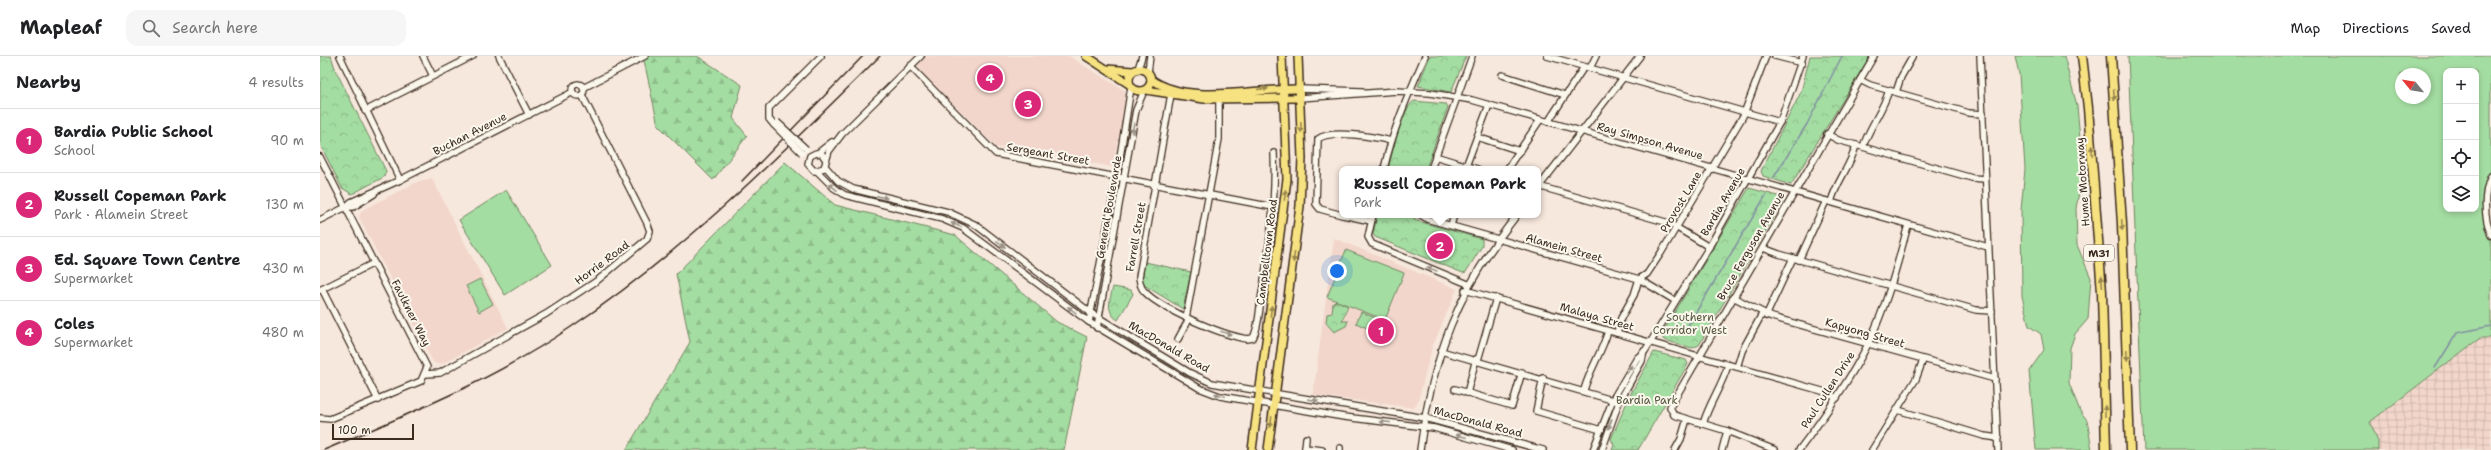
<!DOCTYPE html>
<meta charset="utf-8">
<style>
:root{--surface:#fff;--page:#f6f6f6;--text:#202124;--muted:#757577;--line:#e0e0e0;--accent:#db2777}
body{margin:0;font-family:"Shantell Sans",sans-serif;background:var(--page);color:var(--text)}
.controls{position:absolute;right:12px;top:12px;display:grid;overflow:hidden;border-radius:8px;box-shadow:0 2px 6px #0003}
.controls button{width:36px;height:36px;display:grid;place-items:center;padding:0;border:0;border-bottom:1px solid var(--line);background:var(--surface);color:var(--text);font:20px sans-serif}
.compass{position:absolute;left:2075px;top:12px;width:36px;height:36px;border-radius:50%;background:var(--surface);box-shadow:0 2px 6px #0003;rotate:300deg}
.scale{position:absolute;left:12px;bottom:10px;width:82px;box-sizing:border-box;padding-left:4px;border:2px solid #3b2a1e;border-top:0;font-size:11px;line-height:14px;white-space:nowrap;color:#3b2a1e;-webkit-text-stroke:3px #fbf7ec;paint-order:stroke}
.you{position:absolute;left:1017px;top:215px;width:14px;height:14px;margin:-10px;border:3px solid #fff;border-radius:50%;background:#1a73e8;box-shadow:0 0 0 6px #1a73e833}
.badge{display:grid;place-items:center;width:26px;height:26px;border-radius:50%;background:var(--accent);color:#fff;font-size:13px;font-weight:700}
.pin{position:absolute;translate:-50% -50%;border:2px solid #fff;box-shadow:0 1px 4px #0006}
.popup{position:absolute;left:1019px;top:110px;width:202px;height:52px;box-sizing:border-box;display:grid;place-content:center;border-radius:8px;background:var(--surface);filter:drop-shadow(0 1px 3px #0005);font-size:13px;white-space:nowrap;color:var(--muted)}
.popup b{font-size:15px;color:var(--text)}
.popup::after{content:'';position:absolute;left:50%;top:100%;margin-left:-8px;border:8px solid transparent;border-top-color:var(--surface)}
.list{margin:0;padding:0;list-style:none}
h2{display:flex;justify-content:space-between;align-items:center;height:52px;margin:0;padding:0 16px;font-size:17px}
h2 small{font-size:13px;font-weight:400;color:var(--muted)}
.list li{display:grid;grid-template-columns:26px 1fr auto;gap:12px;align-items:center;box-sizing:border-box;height:64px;padding:0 16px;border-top:1px solid var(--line)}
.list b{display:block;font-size:15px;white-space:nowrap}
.list p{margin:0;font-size:13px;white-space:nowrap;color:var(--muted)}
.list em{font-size:13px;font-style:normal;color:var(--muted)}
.icon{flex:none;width:22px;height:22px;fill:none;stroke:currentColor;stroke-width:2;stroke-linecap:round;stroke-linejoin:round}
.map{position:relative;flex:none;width:2171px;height:394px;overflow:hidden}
header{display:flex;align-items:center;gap:24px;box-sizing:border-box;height:56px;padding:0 20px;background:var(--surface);border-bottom:1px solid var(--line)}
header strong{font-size:19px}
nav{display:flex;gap:22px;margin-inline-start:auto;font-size:14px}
.search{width:280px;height:36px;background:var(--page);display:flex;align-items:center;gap:10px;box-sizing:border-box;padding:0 14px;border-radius:12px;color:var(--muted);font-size:15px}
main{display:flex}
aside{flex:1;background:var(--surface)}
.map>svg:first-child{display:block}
</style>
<header>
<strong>Mapleaf</strong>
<div class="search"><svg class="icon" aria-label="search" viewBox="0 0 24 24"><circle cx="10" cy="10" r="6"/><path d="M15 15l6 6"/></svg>Search here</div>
<nav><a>Map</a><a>Directions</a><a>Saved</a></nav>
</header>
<main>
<aside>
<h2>Nearby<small>4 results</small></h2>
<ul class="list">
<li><span class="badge">1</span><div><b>Bardia Public School</b><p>School</p></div><em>90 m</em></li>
<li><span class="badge">2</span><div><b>Russell Copeman Park</b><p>Park · Alamein Street</p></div><em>130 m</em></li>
<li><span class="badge">3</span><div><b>Ed. Square Town Centre</b><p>Supermarket</p></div><em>430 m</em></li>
<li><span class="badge">4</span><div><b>Coles</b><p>Supermarket</p></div><em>480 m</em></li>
</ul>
</aside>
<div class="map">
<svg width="2171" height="394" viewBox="0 0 2171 394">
<defs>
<pattern id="industrial-grid" width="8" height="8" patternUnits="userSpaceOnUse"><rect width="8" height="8" fill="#f2d6cb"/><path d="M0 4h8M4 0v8" fill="none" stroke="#d0b8ae"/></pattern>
<pattern id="forest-firs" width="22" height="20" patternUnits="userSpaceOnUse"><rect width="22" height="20" fill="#a4dda2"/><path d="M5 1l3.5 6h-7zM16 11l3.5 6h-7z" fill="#8ebe8b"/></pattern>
<pattern id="park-crowns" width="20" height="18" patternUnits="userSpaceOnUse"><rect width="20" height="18" fill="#a4dda2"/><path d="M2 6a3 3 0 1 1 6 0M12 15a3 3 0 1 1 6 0" fill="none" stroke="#8ebe8b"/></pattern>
</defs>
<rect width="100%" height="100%" fill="#f7e8dd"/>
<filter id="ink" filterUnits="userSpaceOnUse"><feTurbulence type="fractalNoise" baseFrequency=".025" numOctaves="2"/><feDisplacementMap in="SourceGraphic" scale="8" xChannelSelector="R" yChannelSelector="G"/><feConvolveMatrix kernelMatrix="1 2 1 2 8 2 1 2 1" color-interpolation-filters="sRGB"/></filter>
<g filter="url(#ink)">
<g fill="#f2d6cb">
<path d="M605,0H749L807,36L793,111L676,91L600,14L598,9Z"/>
<path d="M112,122L188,272L120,309L113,306L39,161L42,154L99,125Z"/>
<path d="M1014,182L1137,233L1112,292L1098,345L1094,352L993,339Z"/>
</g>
<path fill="url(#industrial-grid)" d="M2160,282H2171V394H2058V385L2050,366Z"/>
<g fill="#a4dda2" stroke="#708460" fill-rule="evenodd">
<path d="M1695,0H1744L1757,50L1763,116L1756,152L1757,189L1771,222L1768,263L1755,278L1750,292L1749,327L1760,355L1767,364L1772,394H1716L1709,315L1724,294L1721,278L1709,270L1702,240L1701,154L1705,113L1699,18Z"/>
<path d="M1808,0H2171V121L2166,144L2171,179V282H2160L2050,366L2058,385V394H1824ZM2126,15H2156V153H2126ZM2081,18H2105V42H2081Z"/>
<path d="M186,134L232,209L185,239L139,164Z"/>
<path d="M1026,194L1084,217L1065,264L1007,241Z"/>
<path d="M160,223L173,248L159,256L146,230Z"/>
<path d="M1041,256L1063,265L1058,277L1036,267Z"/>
</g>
<g fill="url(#forest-firs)" stroke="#708460">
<path d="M323,0H377L422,29L413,62L427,80L393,124L338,69Z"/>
<path d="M465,106L515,149L635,179L737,266L767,281L744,394H306L370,286L356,218Z"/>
</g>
<g fill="url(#park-crowns)" stroke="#708460">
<path d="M0,0H11L16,15L66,115L64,121L32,138L22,132L0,88Z"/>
<path d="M1110,0H1146L1131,36L1098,30Z"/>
<path d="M1490,0H1550L1471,129L1443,120L1441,115L1481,36Z"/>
<path d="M1094,45L1126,48L1128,51L1106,113H1068C1072,99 1082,52 1094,45Z"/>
<path d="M1429,132L1465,142L1379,289L1372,292L1344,284L1341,279Z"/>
<path d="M1057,159H1095L1094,164L1162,183V190L1146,216L1143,217L1055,181L1053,178Z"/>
<path d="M825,206L871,216L863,253L824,229L822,223Z"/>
<path d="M793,231L811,234L813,238L798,264C785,256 790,243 793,231Z"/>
<path d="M1017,245L1028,250L1022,265H1028L1026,270L1014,276L1006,267L1007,258L1012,257L1013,247Z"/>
<path d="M1334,296L1366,304L1368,308L1318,394H1292L1294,389L1291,383L1310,339Z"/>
</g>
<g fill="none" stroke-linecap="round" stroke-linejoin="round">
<g stroke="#8190a1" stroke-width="1.5">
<path d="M1454,121L1487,68L1522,0"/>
<path d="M1363,278L1446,139"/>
<path d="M2115,312L2137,277L2171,270"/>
</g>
<defs>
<g id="minor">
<path d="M20,0L80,124"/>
<path d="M103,0L113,20"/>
<path d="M179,0L209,59"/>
<path d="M1227,0L1460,66"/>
<path d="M1455,0L1482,7"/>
<path d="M1660,0L1678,394"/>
<path d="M590,10L676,98L953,151"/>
<path d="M1270,12L1276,0"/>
<path d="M818,13L822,0"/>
<path d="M828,16L830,0"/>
<path d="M1182,19L1245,39"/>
<path d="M1540,24L1550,29L1649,57L1663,58"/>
<circle cx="258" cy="34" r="6"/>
<path d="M263,32L325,0"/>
<path d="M979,33L1042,35"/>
<path d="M1576,36L1581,21L1593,0"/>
<path d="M851,38L819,221C820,227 820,231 824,235C840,253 902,279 927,283L933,282C939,271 939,255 941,243C949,195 956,145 954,97"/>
<path d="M980,42L1077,35L1110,37L1152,44L1668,191"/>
<path d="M45,55L153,0"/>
<path d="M1228,66L1264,11"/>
<path d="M454,69L449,63V52L501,0"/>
<path d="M1507,78L1518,84L1652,122L1665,123"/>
<path d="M1157,81L1200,95"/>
<path d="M1543,91C1549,71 1563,55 1569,34"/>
<path d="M498,97L512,86"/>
<path d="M1115,100L1157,113"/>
<path d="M0,101L107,311L101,325L10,363L0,362"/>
<path d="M506,104L502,98L496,97L490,100L488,108L494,115L504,112L509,95L522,78L601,0"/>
<path d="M505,110L518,125L533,133L628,156L656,169L771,257L870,317L892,327L1105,362L1223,394"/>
<path d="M1146,110L1169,49"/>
<path d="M1064,113C1073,73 1089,37 1105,0"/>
<path d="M1111,113L1152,0"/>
<path d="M1187,113L1220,64"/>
<path d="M497,115L514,132L525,139L622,163L643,172L769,266L879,332L900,340L1024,361L1114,372L1192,394"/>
<path d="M2171,120C2163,138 2164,161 2171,179"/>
<path d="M1218,130L1349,167L1389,191"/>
<path d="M1218,132L1320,0"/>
<path d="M1511,146C1516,126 1531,110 1536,89"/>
<path d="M26,151H33L54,138"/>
<path d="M1022,159L1000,153L996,148L998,83C1010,73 1056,81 1071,85"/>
<path d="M1023,159L1051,165"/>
<path d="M1053,159L1048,181L1052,188L1148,228"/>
<path d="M1101,159L1107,163L1319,223L1354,244"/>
<path d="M0,164L26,151L31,146L80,124L253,36"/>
<path d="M1131,169L1134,159"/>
<path d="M1443,192L1459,198L1656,254L1672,255"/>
<path d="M1479,204L1506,145"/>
<path d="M2,233L58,344"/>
<path d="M0,234L54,207"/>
<path d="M1145,234L1502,335L1517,342"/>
<path d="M1413,241L1452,261L1675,323"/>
<path d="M1446,260L1473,202"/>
<path d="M866,262L899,83V44"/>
<path d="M769,266L797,120L811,31"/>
<path d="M777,272L816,54L824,35"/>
<path d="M1297,277L1301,262L1314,239L1319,223L1327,218L1341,197L1423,60L1446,0"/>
<path d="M858,283L869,263"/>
<path d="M1121,295L1299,346"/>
<path d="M1158,304L1176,242"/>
<path d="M1417,311L1422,295L1442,258"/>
<path d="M106,318L120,317L226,258L278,224L327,183L330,175L327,167L262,39"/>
<path d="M1223,322L1216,355L1281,374"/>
<path d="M1135,333L1192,350L1202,316"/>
<path d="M1264,334C1270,313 1282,296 1288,275"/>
<path d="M1147,337L1156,303"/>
<path d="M1578,354L1664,380L1678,382"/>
<path d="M1383,368C1389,347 1402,330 1408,309"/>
<path d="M985,392L1002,394"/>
<path d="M985,394L986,382"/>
<path d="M1020,394V392"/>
<path d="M1100,394C1112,302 1138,232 1197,159"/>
<path d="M1273,394L1293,343L1317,302L1325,295L1389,191L1460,66L1483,0"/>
<path d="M1282,394L1299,346L1322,305L1324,295"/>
<path d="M1355,394L1361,383L1367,363"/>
<path d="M1402,394L1407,375"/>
<path d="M1455,394L1407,375L1354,359L1350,351L1554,0"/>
<path d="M1479,394C1504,361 1528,327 1547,290C1566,252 1577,210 1588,169"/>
<path d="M1552,394L1596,323L1603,304"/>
</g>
<g id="major">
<path d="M766,0L809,28"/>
<circle cx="820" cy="24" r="11"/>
<path d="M787,13L813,15"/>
<path d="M831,23C867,50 936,32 979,33"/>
<path d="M826,34L884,43L980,42"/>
<path d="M932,394L967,123L962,0"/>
<path d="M948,394L980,150L982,102L978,0"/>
</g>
<g id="highway">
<path d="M1762,0L1768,52L1782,236L1786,394"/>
<path d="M1791,0L1802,168L1810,394"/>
</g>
</defs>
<use href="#minor" stroke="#3b2a1e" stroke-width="8"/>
<use href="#major" stroke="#3b2a1e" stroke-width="10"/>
<use href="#highway" stroke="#3b2a1e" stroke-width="11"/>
<use href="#minor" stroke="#fbf7ec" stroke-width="5.5"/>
<use href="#major" stroke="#f7e281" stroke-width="7"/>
<use href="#highway" stroke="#f7e281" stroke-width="8"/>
<g stroke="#3b2a1e" stroke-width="1.5">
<path d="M422,125L543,0"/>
<path d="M4,394C89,358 175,323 251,271C365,195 463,96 560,0"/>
</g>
<defs>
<g id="minor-bridge">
<path d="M457,66L486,93"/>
<path d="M454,69L482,97"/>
</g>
</defs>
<use href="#minor-bridge" stroke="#3b2a1e" stroke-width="8" stroke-linecap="butt"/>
<use href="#minor-bridge" stroke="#fbf7ec" stroke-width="5.5"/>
</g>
<defs><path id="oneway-solid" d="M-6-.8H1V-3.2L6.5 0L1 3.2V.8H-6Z"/></defs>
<g fill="#998650">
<use href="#oneway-solid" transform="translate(943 33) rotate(-5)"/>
<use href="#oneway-solid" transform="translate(1794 39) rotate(86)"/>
<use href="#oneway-solid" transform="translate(981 71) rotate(88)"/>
<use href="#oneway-solid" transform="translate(1772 95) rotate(-94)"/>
<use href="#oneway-solid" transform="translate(965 139) rotate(-83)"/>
<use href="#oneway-solid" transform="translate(1802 169) rotate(87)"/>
<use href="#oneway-solid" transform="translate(974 201) rotate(97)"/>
<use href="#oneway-solid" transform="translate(1782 225) rotate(-94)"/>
<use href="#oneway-solid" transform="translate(951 255) rotate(-83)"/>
<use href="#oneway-solid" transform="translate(1807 299) rotate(88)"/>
<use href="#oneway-solid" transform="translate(1785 355) rotate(-91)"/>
<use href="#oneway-solid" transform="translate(951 366) rotate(97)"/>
</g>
<g fill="#9b9085">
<use href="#oneway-solid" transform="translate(813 72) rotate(100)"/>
<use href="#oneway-solid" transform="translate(513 131) rotate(-140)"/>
<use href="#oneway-solid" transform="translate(562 141) rotate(13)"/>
<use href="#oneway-solid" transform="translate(636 169) rotate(-157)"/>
<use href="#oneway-solid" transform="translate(681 188) rotate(38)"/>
<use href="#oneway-solid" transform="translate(1112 213) rotate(-158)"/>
<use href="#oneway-solid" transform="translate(752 254) rotate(-143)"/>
<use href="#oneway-solid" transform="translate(906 277) rotate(18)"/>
<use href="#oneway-solid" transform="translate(1309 314) rotate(-59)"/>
<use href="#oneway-solid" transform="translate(900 339) rotate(-166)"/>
<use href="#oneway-solid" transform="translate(993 344) rotate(9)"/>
<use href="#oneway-solid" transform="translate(1065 366) rotate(-175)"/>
<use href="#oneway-solid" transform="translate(1290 368) rotate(110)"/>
<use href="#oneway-solid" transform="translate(1141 380) rotate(-165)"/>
</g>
</g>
<g text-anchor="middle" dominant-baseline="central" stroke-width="4" stroke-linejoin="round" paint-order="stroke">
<rect fill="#fbf7ec" stroke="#75685c" stroke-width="1" x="1764" y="189" width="30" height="16" rx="3"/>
<g font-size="10" font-weight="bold" fill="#3b2a1e">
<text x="1779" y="197">M31</text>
</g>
<g font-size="11" fill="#3b2a1e" stroke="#fbf7ec">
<text transform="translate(150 78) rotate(-27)">Buchan Avenue</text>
<text transform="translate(1330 85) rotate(16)">Ray Simpson Avenue</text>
<text transform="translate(728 98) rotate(10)">Sergeant Street</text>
<text transform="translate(1763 126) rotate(-94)">Hume Motorway</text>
<text transform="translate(1361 146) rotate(-59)">Provost Lane</text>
<text transform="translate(1403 146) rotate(-60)">Bardia Avenue</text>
<text transform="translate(789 151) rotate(-80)">General Boulevarde</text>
<text transform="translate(816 181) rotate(-80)">Farrell Street</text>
<text transform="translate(1431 190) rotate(-60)">Bruce Ferguson Avenue</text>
<text transform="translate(1244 192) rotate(16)">Alamein Street</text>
<text transform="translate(947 196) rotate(-83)">Campbelltown Road</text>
<text transform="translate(282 207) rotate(-37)">Horrie Road</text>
<text transform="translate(91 257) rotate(63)">Faulkner Way</text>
<text transform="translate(1277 261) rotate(16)">Malaya Street</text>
<text transform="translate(1545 277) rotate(16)">Kapyong Street</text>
<text transform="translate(849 291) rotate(30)">MacDonald Road</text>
<text transform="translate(1508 334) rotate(-57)">Paul Cullen Drive</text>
<text transform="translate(1158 366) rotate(15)">MacDonald Road</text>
</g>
<g font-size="11" fill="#55573f" stroke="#fbf7ec">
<text x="1370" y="261">Southern<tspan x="1370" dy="13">Corridor West</tspan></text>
<text x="1327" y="344">Bardia Park</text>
</g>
</g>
</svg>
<div class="controls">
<button>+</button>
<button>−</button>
<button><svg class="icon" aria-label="locate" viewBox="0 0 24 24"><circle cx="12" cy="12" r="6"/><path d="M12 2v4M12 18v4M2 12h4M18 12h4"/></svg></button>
<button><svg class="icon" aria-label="layers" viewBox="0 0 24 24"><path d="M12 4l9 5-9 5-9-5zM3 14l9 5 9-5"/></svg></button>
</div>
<svg class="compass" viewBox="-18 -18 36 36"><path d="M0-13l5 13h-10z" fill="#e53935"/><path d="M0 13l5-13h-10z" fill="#757577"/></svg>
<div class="scale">100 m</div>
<div class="you"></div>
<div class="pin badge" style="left:1061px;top:275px">1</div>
<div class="pin badge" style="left:1120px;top:190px">2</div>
<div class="popup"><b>Russell Copeman Park</b>Park</div>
<div class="pin badge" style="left:708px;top:48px">3</div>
<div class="pin badge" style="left:670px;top:22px">4</div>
</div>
</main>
